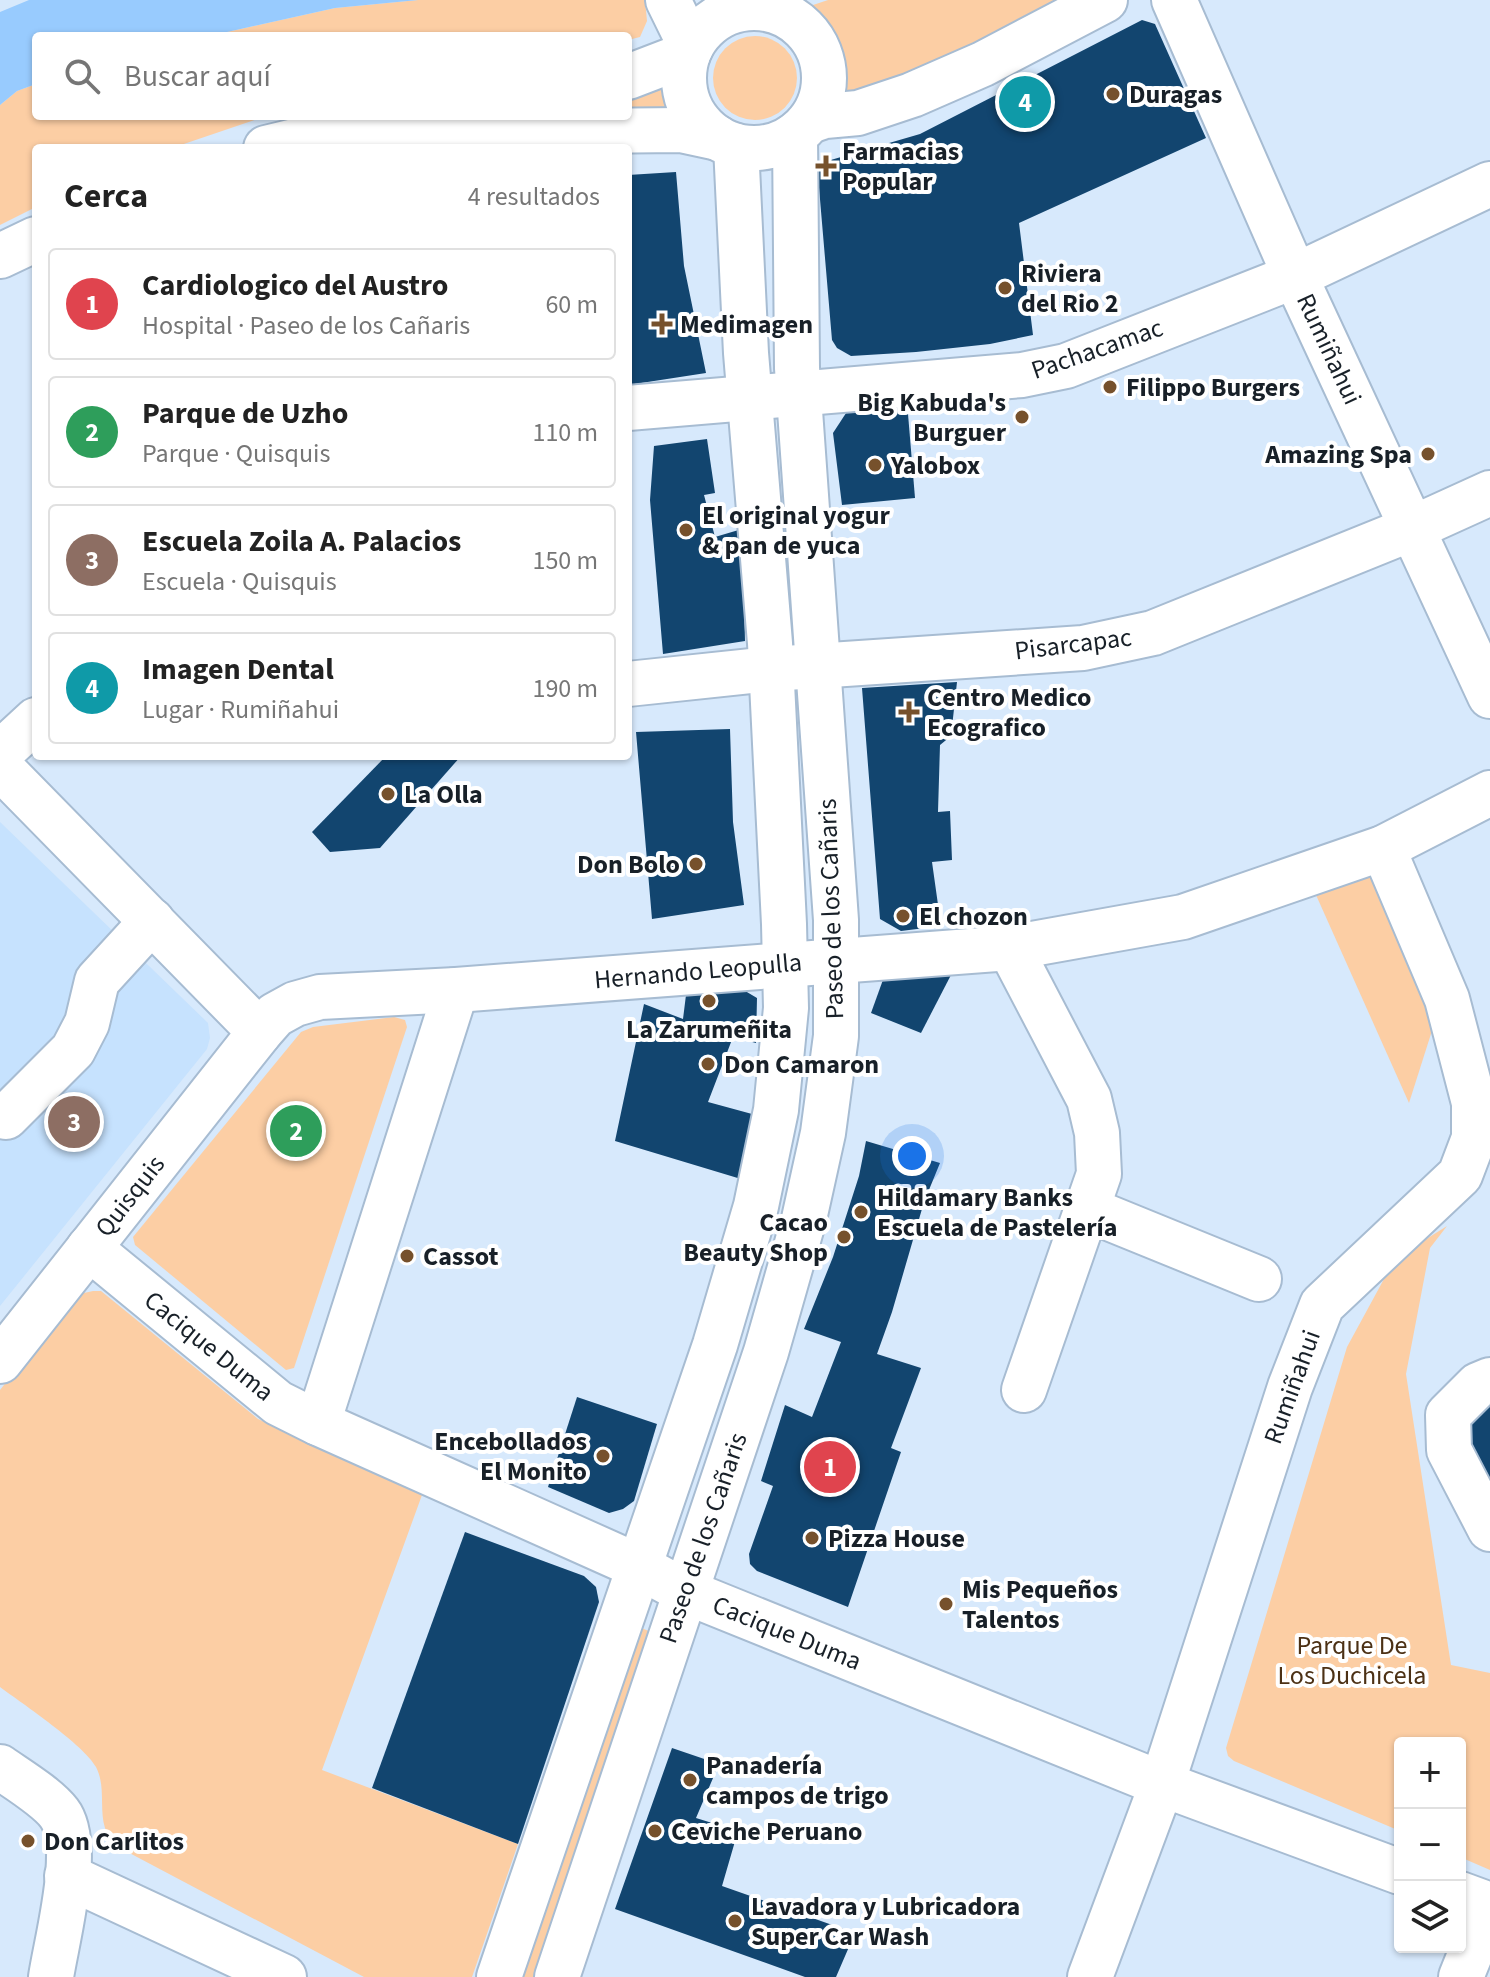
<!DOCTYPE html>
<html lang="es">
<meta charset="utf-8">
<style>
:root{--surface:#fff;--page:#f6f6f6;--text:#222;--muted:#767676;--line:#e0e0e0;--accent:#76512c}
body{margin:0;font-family:"Source Sans 3",sans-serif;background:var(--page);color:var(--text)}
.controls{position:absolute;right:24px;bottom:24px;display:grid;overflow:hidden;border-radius:8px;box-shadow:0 2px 6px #0004}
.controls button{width:72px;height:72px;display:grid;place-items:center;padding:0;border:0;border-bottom:2px solid var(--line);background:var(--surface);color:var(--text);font:40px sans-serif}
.you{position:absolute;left:912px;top:1156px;width:28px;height:28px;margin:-20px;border:6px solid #fff;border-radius:50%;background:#1a73e8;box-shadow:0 0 0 12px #1a73e833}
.badge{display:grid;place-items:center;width:52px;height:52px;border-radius:50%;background:var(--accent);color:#fff;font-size:26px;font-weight:700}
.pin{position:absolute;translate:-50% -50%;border:4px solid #fff;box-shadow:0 2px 8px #0006}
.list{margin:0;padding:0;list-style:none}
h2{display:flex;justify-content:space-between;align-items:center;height:104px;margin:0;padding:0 32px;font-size:34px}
h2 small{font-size:26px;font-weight:400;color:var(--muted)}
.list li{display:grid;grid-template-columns:52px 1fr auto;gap:24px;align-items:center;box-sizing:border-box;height:112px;margin:0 16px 16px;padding:0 16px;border:2px solid var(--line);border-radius:8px}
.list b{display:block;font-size:30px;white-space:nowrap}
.list p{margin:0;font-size:26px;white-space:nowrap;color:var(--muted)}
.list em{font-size:26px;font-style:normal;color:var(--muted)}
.icon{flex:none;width:44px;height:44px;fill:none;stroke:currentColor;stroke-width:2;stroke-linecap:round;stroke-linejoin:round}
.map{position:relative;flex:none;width:1490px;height:1977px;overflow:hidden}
.search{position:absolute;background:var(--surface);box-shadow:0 2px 6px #0004;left:32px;top:32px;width:600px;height:88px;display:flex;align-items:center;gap:20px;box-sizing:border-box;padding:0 28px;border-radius:8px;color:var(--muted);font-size:30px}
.panel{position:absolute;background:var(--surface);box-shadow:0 2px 6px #0004;left:32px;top:144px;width:600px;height:616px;border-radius:8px}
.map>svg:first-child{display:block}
</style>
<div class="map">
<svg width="1490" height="1977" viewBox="0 0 1490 1977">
<rect width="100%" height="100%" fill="#d7e9fc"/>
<path fill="#c6e2fe" d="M0,822L208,1023L210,1038L207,1049L0,1306Z"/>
<g fill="#fccea4">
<path d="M418,0H645L647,21L640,37L628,40V36H209L335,8Z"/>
<path d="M828,0H1105L983,64L822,98C829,61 815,33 783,15Z"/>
<circle cx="755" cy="78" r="42"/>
<path d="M674,79L673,90L682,110L628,116V86Z"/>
<path d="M36,84V116H266L172,148H36V207L0,225V105L17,91Z"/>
<path d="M1369,871L1437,1015L1409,1103L1312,886Z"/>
<path d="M394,1017L405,1020L407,1027L294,1368L286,1370L135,1245L133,1237L301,1032L313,1027Z"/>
<path d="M1447,1226L1430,1248L1406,1374L1451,1665L1490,1673V1870L1460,1857V1743H1400V1831L1234,1761L1228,1756L1226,1748L1347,1347L1384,1279L1412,1248Z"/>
<path d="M93,1291H101L258,1419L422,1495L322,1770L518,1844L472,1977H364L120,1848C115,1842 108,1836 105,1828C99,1809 106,1786 96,1767C84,1745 23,1704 0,1687V1390L75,1295Z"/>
<path d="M622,1620L668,1639L557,1977H499Z"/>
</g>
<path fill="#98cbfe" d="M29,0H418L335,8L209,36H36V84L17,91L0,105V12Z"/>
<g fill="#12456f">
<path d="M1142,20L1155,24L1206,138L1019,223L1033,335L990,344L916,352L851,356L837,348L832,340L817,164L920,134Z"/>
<path d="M676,172L684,266L706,373L628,385V175Z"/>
<path d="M907,402L915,498L842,505L833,433L850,407Z"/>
<path d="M707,439L715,493L704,495L715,537L742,529L745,641L663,654L650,500L654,446Z"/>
<path d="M957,682L951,736L940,745L938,812L950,811L952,860L932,862L941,926L901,931L880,919L862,688Z"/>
<path d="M730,729L733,822L744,905L652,919L636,732Z"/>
<path d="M386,756H461L380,848L330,852L312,832Z"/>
<path d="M952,973L921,1033L871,1013L884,977Z"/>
<path d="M735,985L757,998L756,1043L733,1037L708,1102L752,1114L741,1179L615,1141L644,1004L683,1019L687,987Z"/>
<path d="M866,1141L940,1163L924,1202L892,1312L877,1354L921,1368L891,1448L901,1452L848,1607L757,1571L750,1564L749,1554L773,1486L761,1481L785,1405L812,1417L841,1342L804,1329L833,1257L859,1176Z"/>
<path d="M577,1397L657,1424L634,1501L623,1509L609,1513L548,1487Z"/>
<path d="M1490,1404V1486L1457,1421Z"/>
<path d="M465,1532L584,1576L596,1587L599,1602L518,1844L372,1788Z"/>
<path d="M672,1748L719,1764L696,1818L738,1831L722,1886L855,1933L836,1977H805L615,1909Z"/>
</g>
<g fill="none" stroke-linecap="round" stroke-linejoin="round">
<defs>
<g id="minor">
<path d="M1174,0L1295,276L1490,696"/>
<path d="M628,408L1022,375L1066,366L1295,276L1490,184"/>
<path d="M628,684L771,669L1083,648L1153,633L1413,528L1490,493"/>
<path d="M0,753L36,720"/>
<path d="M0,767L260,1032"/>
<path d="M1010,948L1089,1099L1097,1133L1099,1174L1024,1390"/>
<path d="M6,1117L73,1050L87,1023L97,981L152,921"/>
<path d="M1087,1209L1259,1279"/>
<path d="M89,1248L278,1403L318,1423L640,1567L684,1591L1162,1784L1400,1872"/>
<path d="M0,1361L260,1032L275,1015L295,1004L320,997L456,990L1010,948L1183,917L1383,848L1490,793"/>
<path d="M1490,1380L1478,1385L1448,1415L1449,1450L1490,1529"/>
<path d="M318,1423L456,990"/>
<path d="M0,1767C17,1779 47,1797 59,1813C83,1844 57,1938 51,1977"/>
<path d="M67,1876L284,1977"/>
<path d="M1460,1894L1490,1905L1461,1977"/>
<path d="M1090,1977L1162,1784L1290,1387L1322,1305L1460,1175L1474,1138V1103L1447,999L1383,848"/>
</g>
<g id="major">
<path d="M668,0L691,47"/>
<circle cx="754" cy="78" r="70"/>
<path d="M628,77L688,54"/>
<path d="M810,121L825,116L858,113L912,95L983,64L1105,0"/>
<path d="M360,126L485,132L681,130L718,138"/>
<path d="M266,148L387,119"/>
<path d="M0,256L36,239"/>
<path d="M499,1977L715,1345L756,1206L776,1110L786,1008L784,924L770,643L746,353L736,146"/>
<path d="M557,1977L766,1352L804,1219L823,1133L836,1036V920L797,368L795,135"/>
</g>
</defs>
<use href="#minor" stroke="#a7bcd2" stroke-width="48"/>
<use href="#major" stroke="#a7bcd2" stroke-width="48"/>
<use href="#minor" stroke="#fff" stroke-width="44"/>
<use href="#major" stroke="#fff" stroke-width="44"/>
</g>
<g fill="#76512c" stroke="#fff" stroke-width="3">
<circle cx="1113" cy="94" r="8"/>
<path d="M822 154h8v8h8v8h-8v8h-8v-8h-8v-8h8z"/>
<circle cx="1005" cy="288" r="8"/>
<path d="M658 312h8v8h8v8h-8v8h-8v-8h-8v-8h8z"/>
<circle cx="1110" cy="387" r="8"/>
<circle cx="1022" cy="417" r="8"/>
<circle cx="1428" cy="454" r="8"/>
<circle cx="875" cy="465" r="8"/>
<circle cx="686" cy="530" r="8"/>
<path d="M905 700h8v8h8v8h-8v8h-8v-8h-8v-8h8z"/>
<circle cx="388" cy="794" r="8"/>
<circle cx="696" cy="864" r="8"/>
<circle cx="903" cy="916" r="8"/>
<circle cx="709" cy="1001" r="8"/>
<circle cx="708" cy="1064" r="8"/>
<circle cx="861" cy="1212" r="8"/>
<circle cx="844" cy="1237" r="8"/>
<circle cx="407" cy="1256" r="8"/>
<circle cx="603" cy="1456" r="8"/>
<circle cx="812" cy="1538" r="8"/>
<circle cx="946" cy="1604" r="8"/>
<circle cx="690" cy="1780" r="8"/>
<circle cx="655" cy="1831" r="8"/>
<circle cx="28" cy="1841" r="8"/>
<circle cx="735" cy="1921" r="8"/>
</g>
<g text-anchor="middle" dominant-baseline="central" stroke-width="8" stroke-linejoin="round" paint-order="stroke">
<g font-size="26" font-weight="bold" fill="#182028" stroke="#fff" text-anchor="start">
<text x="1129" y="94">Duragas</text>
<text x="842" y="151">Farmacias<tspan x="842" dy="30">Popular</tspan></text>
<text x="1021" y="273">Riviera<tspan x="1021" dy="30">del Rio 2</tspan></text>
<text x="680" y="324">Medimagen</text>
<text x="1126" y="387">Filippo Burgers</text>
<text x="1006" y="402" text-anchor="end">Big Kabuda's<tspan x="1006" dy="30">Burguer</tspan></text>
<text x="1412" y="454" text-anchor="end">Amazing Spa</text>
<text x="891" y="465">Yalobox</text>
<text x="702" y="515">El original yogur<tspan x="702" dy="30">&amp; pan de yuca</tspan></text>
<text x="927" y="697">Centro Medico<tspan x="927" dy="30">Ecografico</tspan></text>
<text x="404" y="794">La Olla</text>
<text x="680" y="864" text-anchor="end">Don Bolo</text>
<text x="919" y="916">El chozon</text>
<text x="709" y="1029" text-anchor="middle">La Zarumeñita</text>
<text x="724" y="1064">Don Camaron</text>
<text x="877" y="1197">Hildamary Banks<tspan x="877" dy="30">Escuela de Pastelería</tspan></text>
<text x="828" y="1222" text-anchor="end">Cacao<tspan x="828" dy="30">Beauty Shop</tspan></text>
<text x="423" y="1256">Cassot</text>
<text x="587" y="1441" text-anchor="end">Encebollados<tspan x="587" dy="30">El Monito</tspan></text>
<text x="828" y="1538">Pizza House</text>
<text x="962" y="1589">Mis Pequeños<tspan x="962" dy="30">Talentos</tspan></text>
<text x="706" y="1765">Panadería<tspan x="706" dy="30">campos de trigo</tspan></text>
<text x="671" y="1831">Ceviche Peruano</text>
<text x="44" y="1841">Don Carlitos</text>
<text x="751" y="1906">Lavadora y Lubricadora<tspan x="751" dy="30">Super Car Wash</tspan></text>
</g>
<g font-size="26" fill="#182028" stroke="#fff">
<text transform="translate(1097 349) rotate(-19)">Pachacamac</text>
<text transform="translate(1329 349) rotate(65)">Rumiñahui</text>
<text transform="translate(1073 644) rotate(-7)">Pisarcapac</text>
<text transform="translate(831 909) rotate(-92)">Paseo de los Cañaris</text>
<text transform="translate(698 971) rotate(-5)">Hernando Leopulla</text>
<text transform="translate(130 1196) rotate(-52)">Quisquis</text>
<text transform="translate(209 1346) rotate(39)">Cacique Duma</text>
<text transform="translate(1292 1387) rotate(-70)">Rumiñahui</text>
<text transform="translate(703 1538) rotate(-71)">Paseo de los Cañaris</text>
<text transform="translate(787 1633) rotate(22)">Cacique Duma</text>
</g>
<g font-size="26" fill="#4c3115" stroke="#fff">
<text x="1352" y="1645">Parque De<tspan x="1352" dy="30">Los Duchicela</tspan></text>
</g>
</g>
</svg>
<div class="controls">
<button>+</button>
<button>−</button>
<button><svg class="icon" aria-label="layers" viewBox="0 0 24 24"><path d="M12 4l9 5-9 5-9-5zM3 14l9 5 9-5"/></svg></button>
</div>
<div class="you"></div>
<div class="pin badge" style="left:830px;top:1467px;background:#e0444e">1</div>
<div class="pin badge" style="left:296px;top:1131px;background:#2e9e5b">2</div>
<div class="pin badge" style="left:74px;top:1122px;background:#8d6e63">3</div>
<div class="pin badge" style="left:1025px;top:102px;background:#0f9aa8">4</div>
<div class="search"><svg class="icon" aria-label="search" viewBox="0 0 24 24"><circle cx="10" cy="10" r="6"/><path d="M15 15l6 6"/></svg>Buscar aquí</div>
<section class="panel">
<h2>Cerca<small>4 resultados</small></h2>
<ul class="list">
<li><span class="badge" style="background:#e0444e">1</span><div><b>Cardiologico del Austro</b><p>Hospital · Paseo de los Cañaris</p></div><em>60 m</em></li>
<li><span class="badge" style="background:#2e9e5b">2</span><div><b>Parque de Uzho</b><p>Parque · Quisquis</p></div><em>110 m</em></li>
<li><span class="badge" style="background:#8d6e63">3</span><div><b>Escuela Zoila A. Palacios</b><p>Escuela · Quisquis</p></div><em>150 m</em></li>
<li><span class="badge" style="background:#0f9aa8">4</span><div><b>Imagen Dental</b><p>Lugar · Rumiñahui</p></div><em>190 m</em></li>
</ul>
</section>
</div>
